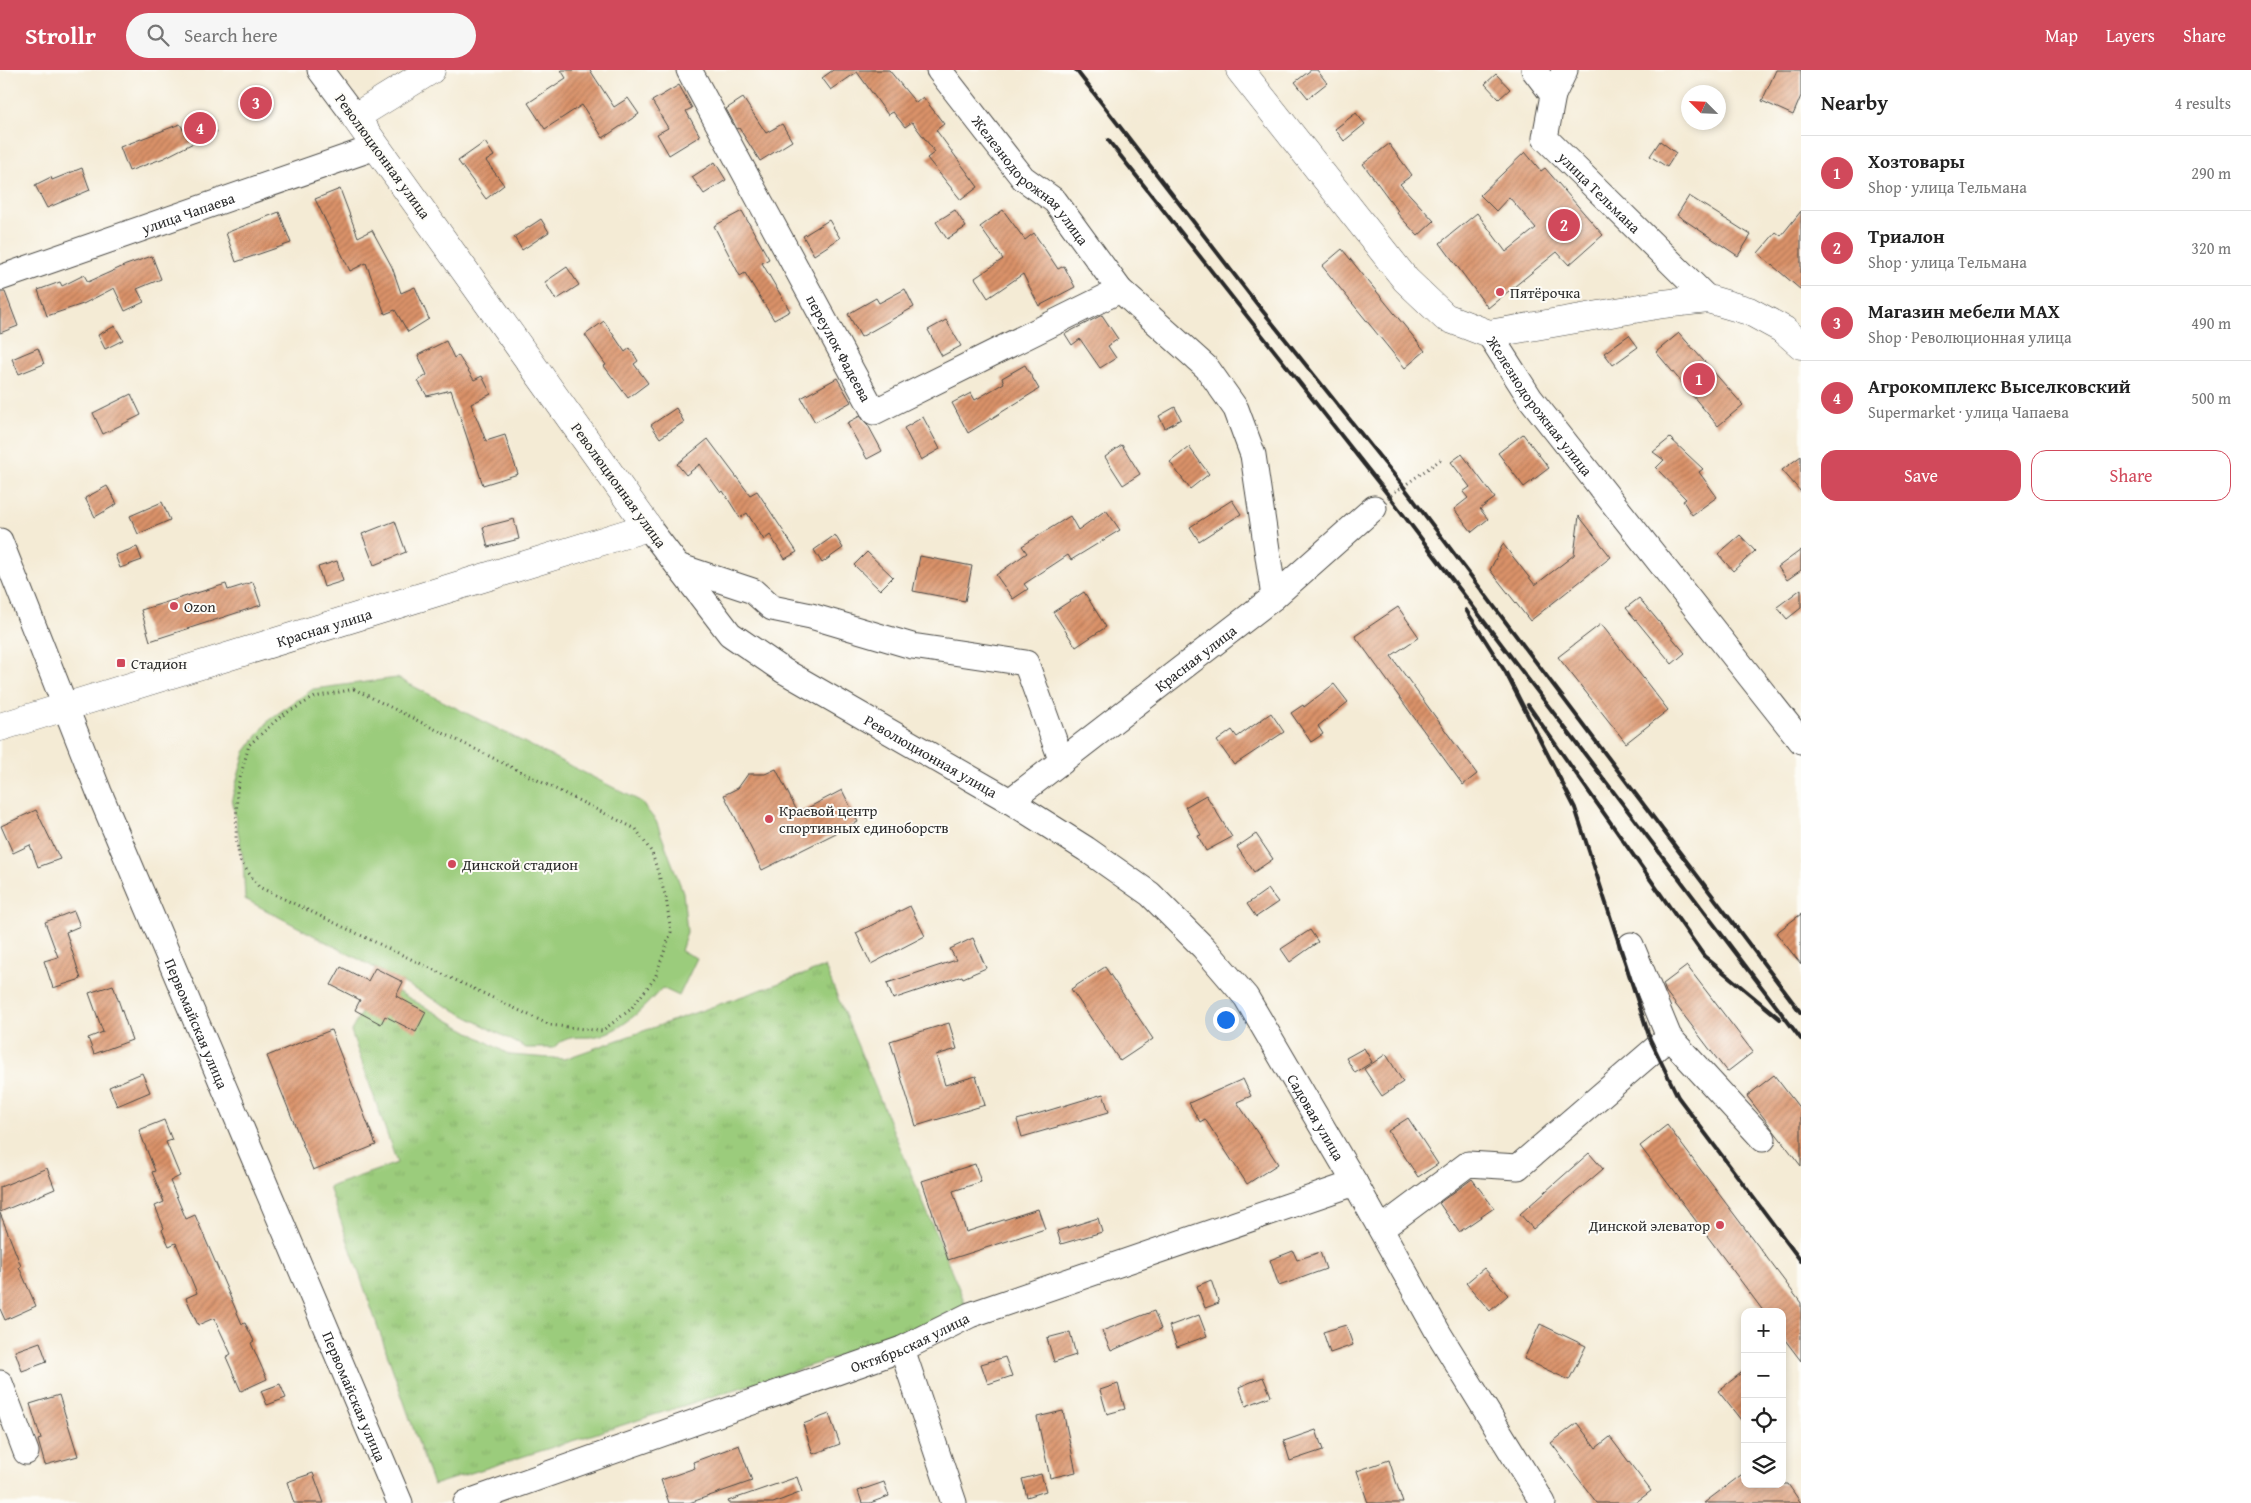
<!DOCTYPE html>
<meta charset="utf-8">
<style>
:root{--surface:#fff;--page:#f6f6f6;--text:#222;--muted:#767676;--line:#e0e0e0;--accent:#d1495b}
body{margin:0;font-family:"Gentium Book Plus",serif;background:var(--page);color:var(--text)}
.controls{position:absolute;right:15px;bottom:15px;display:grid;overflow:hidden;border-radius:10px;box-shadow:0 2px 8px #0003}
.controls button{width:45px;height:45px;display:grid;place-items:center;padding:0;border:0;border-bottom:1px solid var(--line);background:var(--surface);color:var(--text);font:25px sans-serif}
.compass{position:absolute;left:1681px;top:15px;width:45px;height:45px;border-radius:50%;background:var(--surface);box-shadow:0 2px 8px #0003;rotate:294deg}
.you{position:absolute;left:1225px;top:949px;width:18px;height:18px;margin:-12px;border:4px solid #fff;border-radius:50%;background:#1a73e8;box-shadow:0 0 0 8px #1a73e833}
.badge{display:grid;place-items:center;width:32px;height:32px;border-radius:50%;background:var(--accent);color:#fff;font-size:16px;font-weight:700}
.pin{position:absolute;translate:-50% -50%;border:2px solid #fff;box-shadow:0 1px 5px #0006}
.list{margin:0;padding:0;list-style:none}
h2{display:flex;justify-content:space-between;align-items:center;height:65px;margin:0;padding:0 20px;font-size:21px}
h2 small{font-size:16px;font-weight:400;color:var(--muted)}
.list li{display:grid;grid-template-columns:32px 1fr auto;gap:15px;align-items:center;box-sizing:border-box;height:75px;padding:0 20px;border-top:1px solid var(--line)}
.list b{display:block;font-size:19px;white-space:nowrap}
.list p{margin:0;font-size:16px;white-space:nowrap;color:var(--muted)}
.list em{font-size:16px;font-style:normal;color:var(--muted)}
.actions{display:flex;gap:10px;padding:15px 20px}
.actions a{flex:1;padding:11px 0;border:1px solid var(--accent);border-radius:15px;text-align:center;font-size:18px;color:var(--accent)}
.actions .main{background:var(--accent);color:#fff}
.icon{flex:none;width:28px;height:28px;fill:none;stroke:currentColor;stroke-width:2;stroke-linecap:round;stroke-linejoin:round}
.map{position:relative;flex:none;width:1801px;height:1433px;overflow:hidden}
header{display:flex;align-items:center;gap:30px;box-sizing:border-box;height:70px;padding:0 25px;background:var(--accent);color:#fff}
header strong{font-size:24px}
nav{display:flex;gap:28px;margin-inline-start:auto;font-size:18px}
.search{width:350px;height:45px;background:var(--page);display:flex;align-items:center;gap:12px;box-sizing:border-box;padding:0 18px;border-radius:28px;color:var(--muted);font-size:19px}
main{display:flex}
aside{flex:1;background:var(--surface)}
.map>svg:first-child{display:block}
</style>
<header>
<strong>Strollr</strong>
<div class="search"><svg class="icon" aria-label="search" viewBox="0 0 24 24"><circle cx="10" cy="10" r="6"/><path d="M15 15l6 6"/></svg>Search here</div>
<nav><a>Map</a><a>Layers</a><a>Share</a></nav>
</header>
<main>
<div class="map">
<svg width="1801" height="1433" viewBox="0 0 1801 1433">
<defs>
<pattern id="grass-tufts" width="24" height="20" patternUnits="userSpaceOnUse" patternTransform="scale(1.25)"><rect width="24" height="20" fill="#9bcc7c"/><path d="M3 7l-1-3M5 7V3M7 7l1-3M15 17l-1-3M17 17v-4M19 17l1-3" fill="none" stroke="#86af6b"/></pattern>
<pattern id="building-hatch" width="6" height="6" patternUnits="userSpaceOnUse" patternTransform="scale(1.25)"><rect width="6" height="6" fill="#da9269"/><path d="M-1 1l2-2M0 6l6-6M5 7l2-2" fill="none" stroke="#b17757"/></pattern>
</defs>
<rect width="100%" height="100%" fill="#fdfcf7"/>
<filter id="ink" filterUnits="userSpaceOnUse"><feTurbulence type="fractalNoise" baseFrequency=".02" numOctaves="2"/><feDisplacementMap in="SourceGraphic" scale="10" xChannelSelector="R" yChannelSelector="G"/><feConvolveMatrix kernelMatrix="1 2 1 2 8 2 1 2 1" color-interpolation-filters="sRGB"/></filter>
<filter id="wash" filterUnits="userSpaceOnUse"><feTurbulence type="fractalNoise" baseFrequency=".0096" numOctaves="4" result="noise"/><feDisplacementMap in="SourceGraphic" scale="20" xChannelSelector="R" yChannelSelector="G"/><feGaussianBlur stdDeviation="1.12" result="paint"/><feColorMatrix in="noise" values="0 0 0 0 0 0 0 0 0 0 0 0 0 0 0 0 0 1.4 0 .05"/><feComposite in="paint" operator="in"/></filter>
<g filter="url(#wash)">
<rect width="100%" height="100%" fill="#f4ebd5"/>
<path fill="url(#grass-tufts)" stroke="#637c54" d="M825,897L970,1245L433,1415L329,1117L397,1093L351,961L379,911L510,985L564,989Z"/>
<path fill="#9bcc7c" stroke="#637c54" d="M397,608L640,731L656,751L683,822L687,862L681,881L697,888L679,926L662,918C646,935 628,956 604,964C584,972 572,960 553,978H526L245,829L243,789L232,728L245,682L270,649L313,619Z"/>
<g id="blocks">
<g fill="url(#building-hatch)">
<path d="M561,0H590L614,37L628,28L639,44L603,68L582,35L545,59L528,33L566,8Z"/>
<path d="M833,0H889L916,33L923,27L944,54L936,60L978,117L961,130L927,88L935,82L912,52L905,57L893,42L888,45L857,2L831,20L822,8Z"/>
<path d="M1311,0H1317L1327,13L1308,28L1295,12Z"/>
<path d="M1776,0H1801V26L1793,45L1762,31Z"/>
<path d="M1496,4L1510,19L1499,29L1485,14Z"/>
<path d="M679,15L692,38L686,41L700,66L669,85L657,64L668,58L652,31Z"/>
<path d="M743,28L766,63L782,54L792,71L760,91L739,58L737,59L726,39Z"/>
<path d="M1356,43L1365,54L1344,71L1335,59Z"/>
<path d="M207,46L217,62L205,70L203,68L164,88L129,101L120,77L180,54L184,61Z"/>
<path d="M1660,71L1676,83L1667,97L1650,86Z"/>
<path d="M485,72L494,86L486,91L504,115L486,129L458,91Z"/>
<path d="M1389,74L1412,105L1400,114L1434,151L1418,166L1396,142L1398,141L1363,94Z"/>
<path d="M1525,82L1541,101L1545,98L1603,165L1569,195L1557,182L1488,238L1440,173L1477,143L1506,182L1536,158L1509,127L1496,141L1480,125Z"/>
<path d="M715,92L726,110L704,124L692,107Z"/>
<path d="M82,98L90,120L47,138L35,115L51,107L52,110Z"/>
<path d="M340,119L358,167L372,160L392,197L401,223L415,217L429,249L408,262L395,240L385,244L366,193L350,201L315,129Z"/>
<path d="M1689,126L1751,165L1738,186L1677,145Z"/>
<path d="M955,140L966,157L947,169L936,152Z"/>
<path d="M1003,140L1025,170L1034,163L1058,199L1064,196L1075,217L1039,236L1023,204L988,228L975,208L1003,189L980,157Z"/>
<path d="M742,141L769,189L762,193L790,241L774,250L745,203L740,206L714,156Z"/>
<path d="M1801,141V220L1758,183L1776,162L1781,166Z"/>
<path d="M279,142L291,173L236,192L226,163Z"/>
<path d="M541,149L549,162L522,180L514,167Z"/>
<path d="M829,150L840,168L814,185L803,166Z"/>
<path d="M1342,179L1425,281L1405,298L1322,196Z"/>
<path d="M152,186L161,209L137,219L144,232L125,241L114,218L83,234L47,246L38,220L60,212L62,216L84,205L88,212L126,195Z"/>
<path d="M567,197L579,215L556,230L545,212Z"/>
<path d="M905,219L914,237L861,267L848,244L876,228L879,233Z"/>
<path d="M0,222H5L18,256L0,263Z"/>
<path d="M1102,245L1118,269L1108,276L1116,288L1100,298L1080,269L1072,275L1065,264Z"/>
<path d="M946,250L961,276L942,286L928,260Z"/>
<path d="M604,251L625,282L630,278L638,291L634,294L648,313L628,328L604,296L606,295L585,265Z"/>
<path d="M115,256L123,270L105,279L98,265Z"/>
<path d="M1679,263L1743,335L1718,356L1656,282Z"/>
<path d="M1629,265L1638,277L1613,295L1604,283Z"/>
<path d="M446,271L454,288L458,285L474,310L482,306L491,324L471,334L486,371L505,365L518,404L483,415L451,320L427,326L418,311L427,305L418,285Z"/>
<path d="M38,278L44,294L19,304L12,289Z"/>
<path d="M1025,295L1039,319L968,363L952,333L971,323L975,330L1004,313L1002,308Z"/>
<path d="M837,308L851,332L815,352L801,328Z"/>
<path d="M131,324L141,345L103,364L93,343Z"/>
<path d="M1175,337L1181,349L1165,358L1159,346Z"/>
<path d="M676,338L684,352L660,368L651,355Z"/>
<path d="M860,346L868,355L882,381L867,389L847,353Z"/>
<path d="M923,347L940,379L921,390L904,358Z"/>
<path d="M1523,364L1549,398L1524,417L1498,383Z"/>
<path d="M1670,368L1703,399L1699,402L1717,427L1692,445L1683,431L1686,429L1656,398L1664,390L1653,382Z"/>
<path d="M708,369L750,425L757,421L797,482L785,489L770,465L764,470L747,443L740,448L723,421L721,423L700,394L686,405L677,394Z"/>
<path d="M1122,375L1140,404L1123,415L1105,387Z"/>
<path d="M1189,377L1209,404L1190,419L1170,392Z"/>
<path d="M1462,384L1495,428L1480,439L1488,449L1472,462L1454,439L1468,428L1463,422L1470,417L1451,392Z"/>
<path d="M1801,386V422L1782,400Z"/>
<path d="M107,416L117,434L95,447L85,428Z"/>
<path d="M1232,430L1241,444L1199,471L1190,457Z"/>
<path d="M162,432L170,450L138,464L130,446Z"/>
<path d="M1106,440L1120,460L1071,490L1068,485L1024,514L1028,519L1013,529L996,505L1027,483L1022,476L1070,446L1078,460Z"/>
<path d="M1579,446L1611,487L1530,551L1490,500L1503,474L1535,515L1574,485Z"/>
<path d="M514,449L519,469L488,477L483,457Z"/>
<path d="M395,451L406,482L374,495L362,464Z"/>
<path d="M835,465L843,478L822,493L814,480Z"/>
<path d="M1740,465L1755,481L1733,501L1718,484Z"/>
<path d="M137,477L142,490L120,498L115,485Z"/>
<path d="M1801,480V500L1787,510L1778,497Z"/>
<path d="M867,482L893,507L880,520L854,495Z"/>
<path d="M920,486L972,496L965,531L913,521Z"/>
<path d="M337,491L343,511L324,517L318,497Z"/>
<path d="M253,512L261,535L150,571L141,540L226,514L228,520Z"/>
<path d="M1801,519V538L1787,549L1777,537Z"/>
<path d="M1084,522L1106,557L1076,577L1053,542Z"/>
<path d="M1639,528L1685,583L1672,594L1626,538Z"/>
<path d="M1398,537L1419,567L1391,586L1477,704L1463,715L1355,566Z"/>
<path d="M1601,554L1668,640L1626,673L1558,587Z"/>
<path d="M1334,614L1348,632L1318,656L1323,664L1311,672L1291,643L1303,635L1304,637Z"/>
<path d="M1271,643L1284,662L1234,695L1217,671L1232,660L1237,667Z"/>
<path d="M776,699L798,743L842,720L858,752L762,800L724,725L738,718L748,704H765Z"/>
<path d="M1206,725L1232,767L1206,781L1198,766L1201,765L1185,737Z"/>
<path d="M36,740L60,789L38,797L30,775L13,783L1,756Z"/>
<path d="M1256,764L1273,789L1254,802L1237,777Z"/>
<path d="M1268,819L1278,832L1256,847L1247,834Z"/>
<path d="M910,836L925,866L871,894L856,863Z"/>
<path d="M74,841L80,856L66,862L81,909L53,918L44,891L58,887L45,852Z"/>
<path d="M1801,844V894L1776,863Z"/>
<path d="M1310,860L1318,872L1290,892L1281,879Z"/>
<path d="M973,868L986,898L963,908L962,906L893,929L887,913L956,890L950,879Z"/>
<path d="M1687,896L1753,982L1727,1002L1666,922L1663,914Z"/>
<path d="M341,897L368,911L375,898L403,912L396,926L426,942L416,962L385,946L381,954L355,940L360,930L331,915Z"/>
<path d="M1105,897L1153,969L1120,991L1071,919Z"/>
<path d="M113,915L132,970L94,984L88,968L103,962L89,923Z"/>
<path d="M949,953L957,979L936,985L945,1015L976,1006L985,1035L916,1056L890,971Z"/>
<path d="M331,960L376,1075L313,1100L267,986Z"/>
<path d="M1364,978L1372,992L1355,1003L1346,988Z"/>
<path d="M1386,984L1403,1012L1382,1026L1364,999Z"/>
<path d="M142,1003L150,1022L117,1036L109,1017Z"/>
<path d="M1774,1005L1801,1040V1096L1747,1026Z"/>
<path d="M1243,1009L1251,1026L1237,1032L1278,1094L1247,1114L1205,1049L1200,1052L1189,1033Z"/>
<path d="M1103,1024L1109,1042L1022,1067L1017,1050Z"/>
<path d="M1408,1048L1438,1094L1418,1107L1388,1061Z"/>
<path d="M164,1050L172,1070L166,1072L180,1106L170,1111L186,1149L195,1145L242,1254L245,1253L254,1271L251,1273L267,1309L241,1321L226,1287L231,1284L214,1248L198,1255L186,1228L197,1223L176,1173L169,1176L162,1160L164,1158L155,1136L164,1132L152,1102L155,1101L139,1060Z"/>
<path d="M1667,1055L1801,1233V1291L1782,1266V1242H1764L1640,1076Z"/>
<path d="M1589,1083L1603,1099L1533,1159L1520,1144Z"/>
<path d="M975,1094L981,1112L953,1121L966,1162L1038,1139L1045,1159L948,1190L922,1111Z"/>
<path d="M47,1098L55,1119L0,1142V1117Z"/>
<path d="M1472,1109L1494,1138L1459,1162L1439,1133Z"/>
<path d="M0,1143L21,1196L19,1197L36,1236L5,1250L0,1239Z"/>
<path d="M1098,1148L1102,1162L1061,1174L1057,1161Z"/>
<path d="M1293,1181L1297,1190L1320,1182L1326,1199L1279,1216L1270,1190Z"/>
<path d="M1484,1198L1508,1225L1490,1241L1466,1213Z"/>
<path d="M1211,1210L1219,1233L1205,1238L1197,1216Z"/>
<path d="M1154,1241L1161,1259L1111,1281L1102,1261Z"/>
<path d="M1199,1245L1207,1266L1177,1277L1169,1256Z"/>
<path d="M1540,1254L1586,1276L1569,1310L1524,1289Z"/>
<path d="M1346,1255L1353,1275L1330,1283L1323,1262Z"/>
<path d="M1070,1262L1076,1285L1054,1292L1047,1268Z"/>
<path d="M40,1272L47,1292L22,1301L15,1281Z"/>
<path d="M1005,1287L1012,1306L988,1314L981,1294Z"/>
<path d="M1745,1300V1355L1718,1321Z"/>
<path d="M1263,1307L1271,1326L1246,1336L1239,1317Z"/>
<path d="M280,1314L286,1328L267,1335L261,1321Z"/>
<path d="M1118,1314L1125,1339L1107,1344L1100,1320Z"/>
<path d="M59,1325L78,1386L45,1395L38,1370L41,1369L30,1334Z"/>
<path d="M1063,1341L1076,1402L1050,1408L1037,1347Z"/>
<path d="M829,1344L840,1374L813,1384L803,1354Z"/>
<path d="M1577,1353L1596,1378L1610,1367L1651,1421L1635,1433H1597L1551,1373Z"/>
<path d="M1316,1360L1323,1380L1290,1391L1284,1371Z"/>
<path d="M739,1375L752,1411L689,1433H669L661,1410L695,1398L693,1392Z"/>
<path d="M1389,1390L1403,1433H1368L1357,1401Z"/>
<path d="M1745,1402V1414H1788L1801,1433H1704Z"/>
<path d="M313,1403L324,1433H294L287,1412Z"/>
<path d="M1041,1404L1046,1421L1027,1427L1022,1409Z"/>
<path d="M797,1407L802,1422L773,1433H729L728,1431Z"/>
<path d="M884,1412L889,1426L870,1433H862L858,1421Z"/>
</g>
</g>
</g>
<g filter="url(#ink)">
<use href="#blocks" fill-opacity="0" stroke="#494844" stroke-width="1"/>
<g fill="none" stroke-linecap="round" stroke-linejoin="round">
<defs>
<g id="minor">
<path d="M320,0L355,47"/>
<path id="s1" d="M689,0L874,342L1120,220"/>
<path id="s2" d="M939,0L1023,108L1055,131L1120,220L1207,298L1236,339L1253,385L1274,527"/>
<path id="s3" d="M1534,0L1553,25L1545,68L1708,229"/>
<path d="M1553,25L1565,0"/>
<path id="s4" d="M0,208L376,77"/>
<path id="s5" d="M1489,264L1530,328L1801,671"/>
<path id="s6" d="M648,457L730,564L784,601L1010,731L1086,779L1150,824L1204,878L1246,927L1355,1113L1439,1264L1543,1433"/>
<path id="s7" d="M0,471L99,722L400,1433"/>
<path d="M678,496L753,521L772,538L811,546L912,576L1026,593L1062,692"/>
<path id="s8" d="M1010,731L1274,527L1374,438"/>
<path d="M1631,875L1669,967L1763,1069"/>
<path d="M1381,1159L1468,1094L1518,1097L1669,967"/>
<path d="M902,1279L954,1433"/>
<path d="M0,1313L26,1382"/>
<path id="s9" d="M466,1433L902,1279L970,1245L1355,1113"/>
</g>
<g id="major">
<path d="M1240,0L1406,210L1445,247L1489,264L1663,234L1708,229L1749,241L1784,260L1801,275"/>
<path id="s10" d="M0,657L648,457L355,47L431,0"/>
</g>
</defs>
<use href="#minor" stroke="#494844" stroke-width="27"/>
<use href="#major" stroke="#494844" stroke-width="29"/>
<g stroke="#494844" stroke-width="3" stroke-dasharray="1 4" stroke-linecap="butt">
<path d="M1391,425L1443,388"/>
<path d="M354,619L636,759L652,783L666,828L671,862L655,908L630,940L602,961L550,955L259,817L240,791L236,769L237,719L249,675L281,646L315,627Z"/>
</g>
<use href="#minor" stroke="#fff" stroke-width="25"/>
<use href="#major" stroke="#fff" stroke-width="28"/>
<g stroke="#2b2b2b" stroke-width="4">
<path d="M1076,0L1257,234L1403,416L1801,943"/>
<path d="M1108,70L1389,426L1801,969"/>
<path d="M1466,540L1506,603L1575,738L1650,969L1678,1027L1801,1191"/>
<path d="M1528,635L1704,886L1780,949"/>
</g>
</g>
</g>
<g fill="#d1495b" stroke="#fdfcf7" stroke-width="2">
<circle cx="1500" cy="222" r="5"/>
<circle cx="174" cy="536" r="5"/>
<rect x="116" y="588" width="10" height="10" rx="2.5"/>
<circle cx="769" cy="749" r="5"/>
<circle cx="452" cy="794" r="5"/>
<circle cx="1720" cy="1155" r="5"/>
</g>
<g text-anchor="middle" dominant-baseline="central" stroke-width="4" stroke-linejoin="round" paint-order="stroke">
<g font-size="15" fill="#2b2b2b" stroke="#fdfcf7">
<text transform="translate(383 86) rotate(54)">Революционная улица</text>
<text stroke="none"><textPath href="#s2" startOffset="144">Железнодорожная улица</textPath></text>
<text stroke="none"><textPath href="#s3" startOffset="152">улица Тельмана</textPath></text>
<text stroke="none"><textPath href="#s4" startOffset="199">улица Чапаева</textPath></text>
<text stroke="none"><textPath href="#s1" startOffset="316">переулок Фадеева</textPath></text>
<text stroke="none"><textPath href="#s5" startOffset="88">Железнодорожная улица</textPath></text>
<text transform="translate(619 415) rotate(54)">Революционная улица</text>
<text stroke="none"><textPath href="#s10" startOffset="339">Красная улица</textPath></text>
<text stroke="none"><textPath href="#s8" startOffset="234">Красная улица</textPath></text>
<text stroke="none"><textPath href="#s6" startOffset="370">Революционная улица</textPath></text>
<text stroke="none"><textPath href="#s7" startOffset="521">Первомайская улица</textPath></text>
<text stroke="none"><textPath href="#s6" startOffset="909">Садовая улица</textPath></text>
<text stroke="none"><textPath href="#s9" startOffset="472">Октябрьская улица</textPath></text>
<text stroke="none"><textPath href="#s7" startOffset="926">Первомайская улица</textPath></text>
</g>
<g font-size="15" fill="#2b2b2b" stroke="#fdfcf7" text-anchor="start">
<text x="1510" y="222">Пятёрочка</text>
<text x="184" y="536">Ozon</text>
<text x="131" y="593">Стадион</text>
<text x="779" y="740">Краевой центр<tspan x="779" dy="17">спортивных единоборств</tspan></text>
<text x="462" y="794">Динской стадион</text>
<text x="1710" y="1155" text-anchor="end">Динской элеватор</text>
</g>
</g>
</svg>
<div class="controls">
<button>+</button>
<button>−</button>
<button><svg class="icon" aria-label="locate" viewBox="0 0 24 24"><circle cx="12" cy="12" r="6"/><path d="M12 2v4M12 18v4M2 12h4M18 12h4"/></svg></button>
<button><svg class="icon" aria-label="layers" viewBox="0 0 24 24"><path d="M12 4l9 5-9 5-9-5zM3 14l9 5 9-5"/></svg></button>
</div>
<svg class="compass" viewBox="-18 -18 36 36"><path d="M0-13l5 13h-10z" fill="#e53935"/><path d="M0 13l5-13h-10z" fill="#767676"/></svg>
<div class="you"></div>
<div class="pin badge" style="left:1699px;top:309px">1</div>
<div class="pin badge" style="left:1564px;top:155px">2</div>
<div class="pin badge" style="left:256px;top:33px">3</div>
<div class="pin badge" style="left:200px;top:58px">4</div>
</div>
<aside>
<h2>Nearby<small>4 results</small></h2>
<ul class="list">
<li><span class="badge">1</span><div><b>Хозтовары</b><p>Shop · улица Тельмана</p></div><em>290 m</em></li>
<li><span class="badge">2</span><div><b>Триалон</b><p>Shop · улица Тельмана</p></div><em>320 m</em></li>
<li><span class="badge">3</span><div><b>Магазин мебели MAX</b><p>Shop · Революционная улица</p></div><em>490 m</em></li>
<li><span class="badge">4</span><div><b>Агрокомплекс Выселковский</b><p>Supermarket · улица Чапаева</p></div><em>500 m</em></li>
</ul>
<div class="actions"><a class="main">Save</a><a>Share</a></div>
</aside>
</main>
